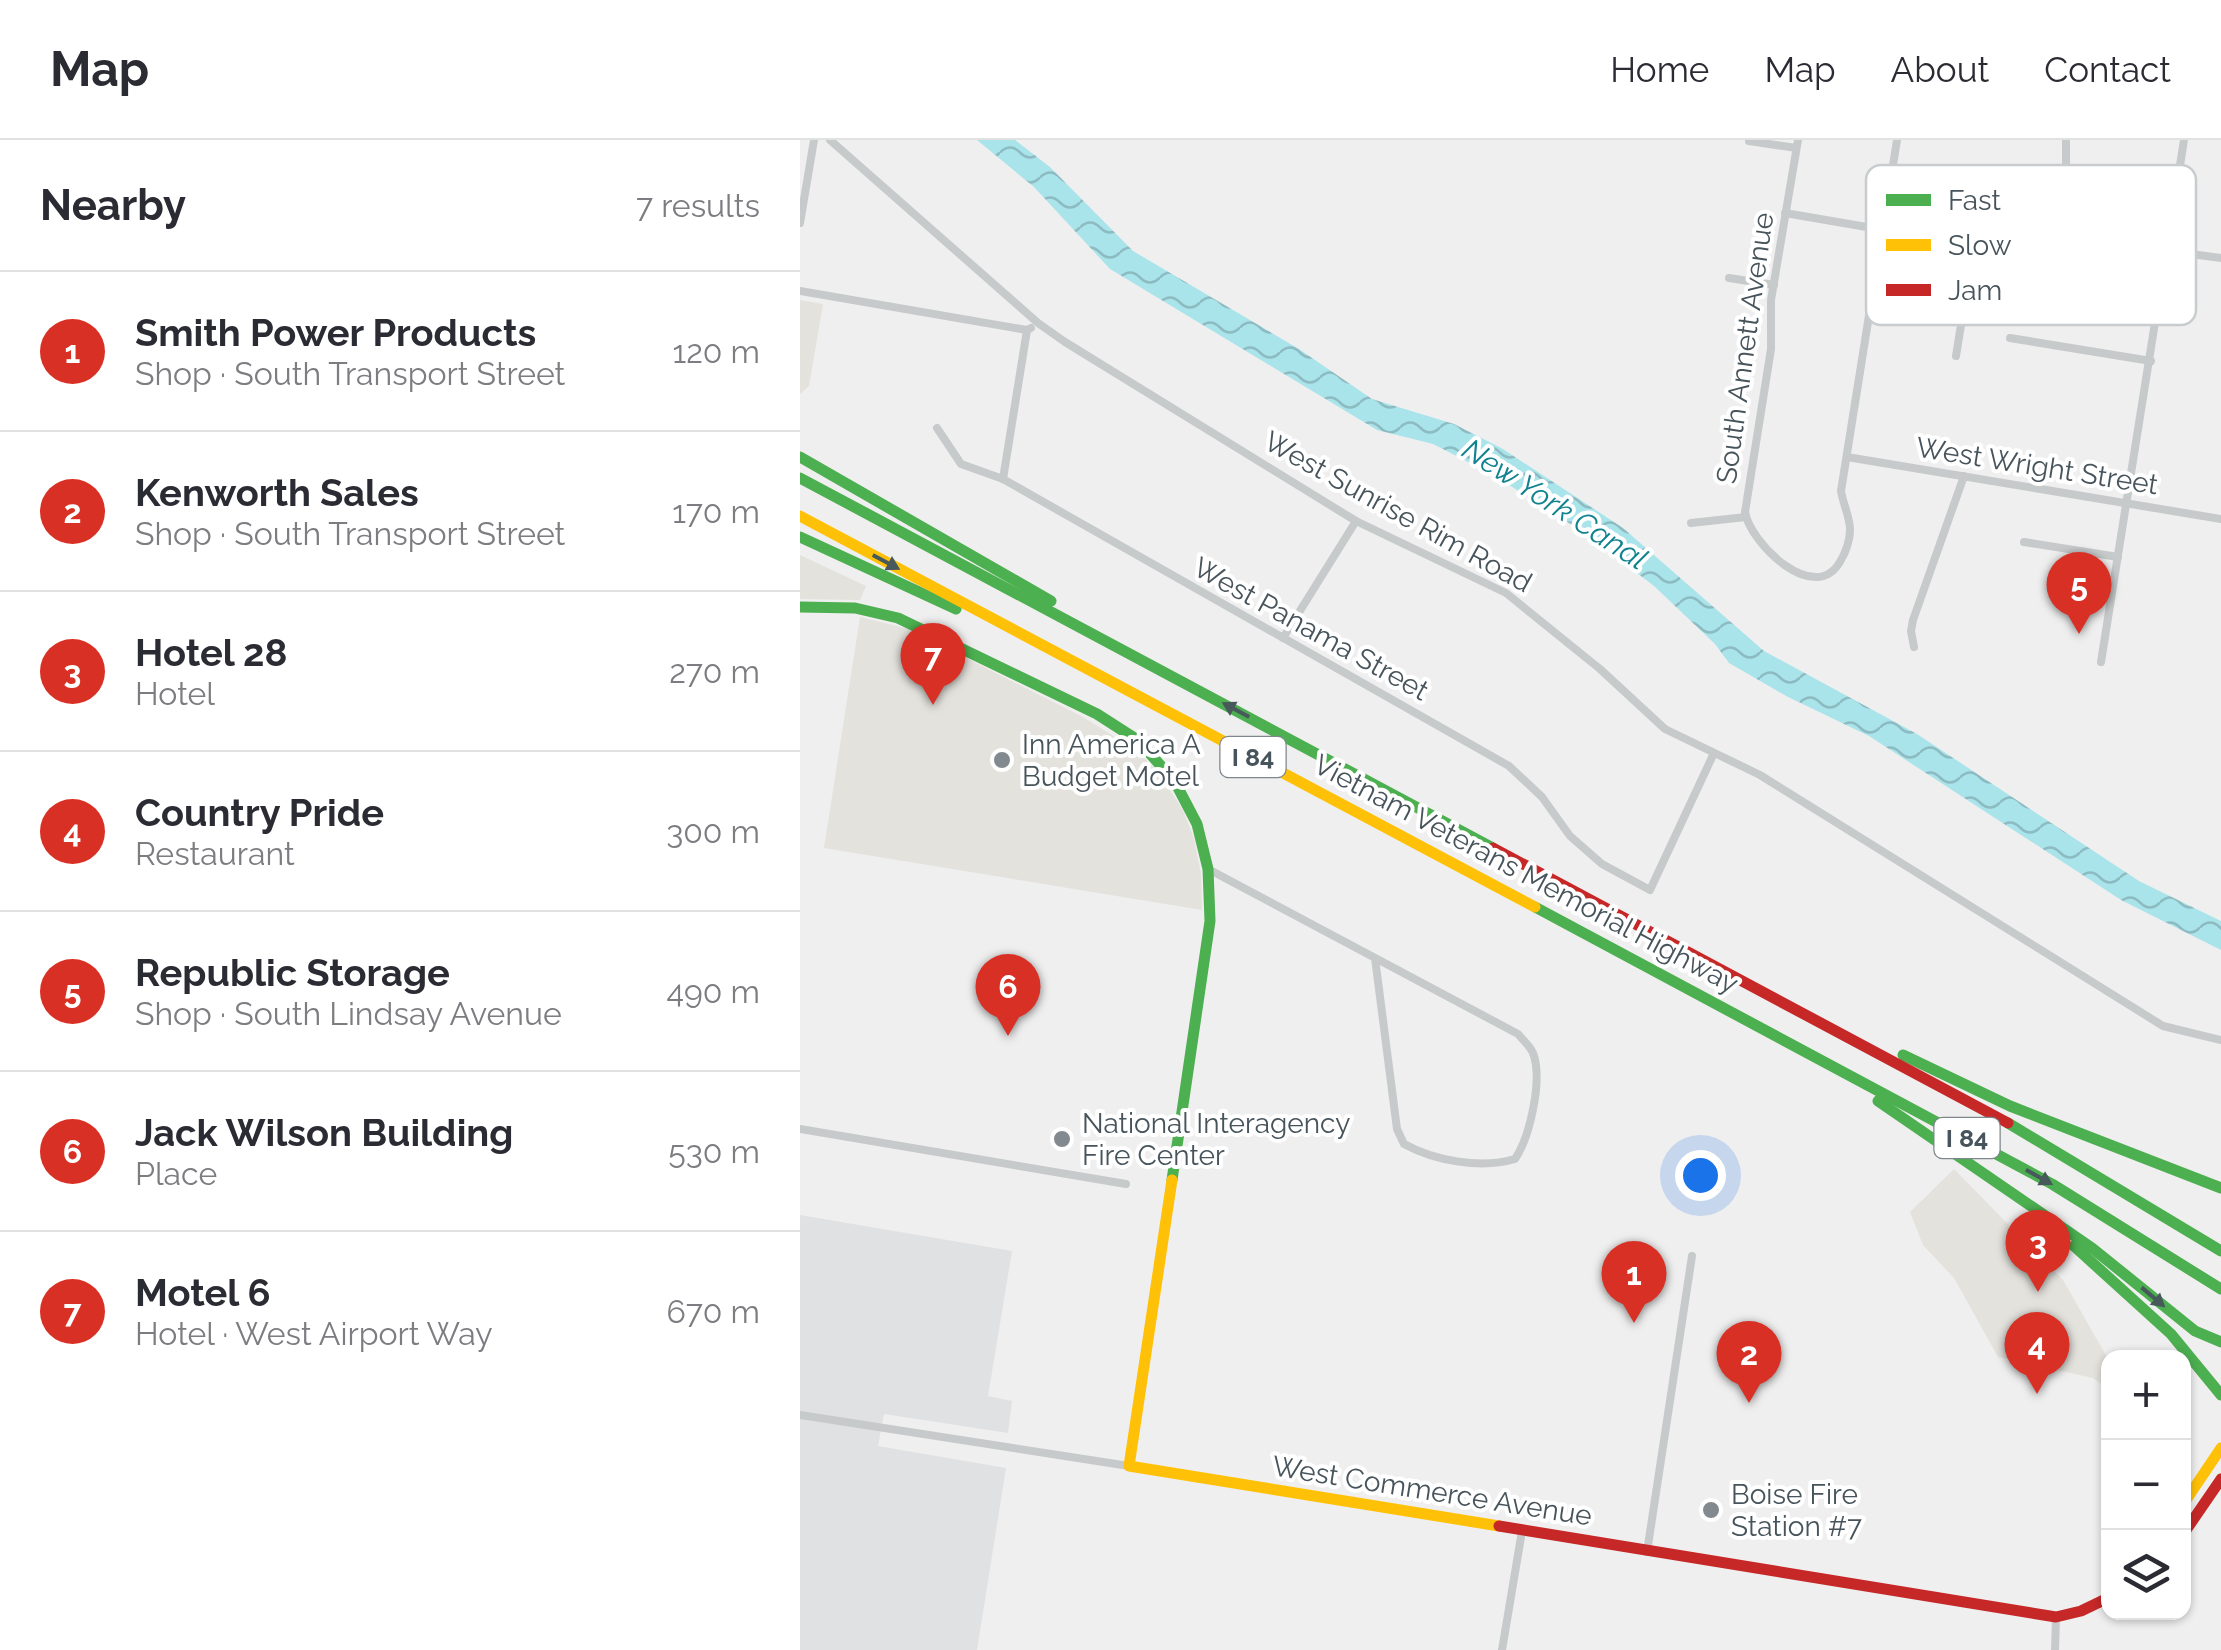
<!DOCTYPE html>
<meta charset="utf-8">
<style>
:root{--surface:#fff;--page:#f2f2f3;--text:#2b2b33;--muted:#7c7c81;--line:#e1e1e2;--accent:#d93025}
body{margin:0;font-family:Raleway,sans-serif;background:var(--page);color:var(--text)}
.controls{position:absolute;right:30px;bottom:30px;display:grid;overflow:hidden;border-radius:20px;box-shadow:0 2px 8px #0004}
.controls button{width:90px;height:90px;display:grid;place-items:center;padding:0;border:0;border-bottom:2px solid var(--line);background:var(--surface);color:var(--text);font:50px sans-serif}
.you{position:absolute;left:900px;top:1035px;width:35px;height:35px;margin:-25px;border:8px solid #fff;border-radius:50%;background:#1a73e8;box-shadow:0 0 0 15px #1a73e833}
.badge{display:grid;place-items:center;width:65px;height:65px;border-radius:50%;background:var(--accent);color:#fff;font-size:32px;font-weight:700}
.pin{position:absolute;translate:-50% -82px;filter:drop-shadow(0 2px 5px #0008)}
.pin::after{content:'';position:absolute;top:52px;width:35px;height:30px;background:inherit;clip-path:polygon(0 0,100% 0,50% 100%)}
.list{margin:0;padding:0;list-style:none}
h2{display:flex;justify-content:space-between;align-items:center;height:130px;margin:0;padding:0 40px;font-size:42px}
h2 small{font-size:32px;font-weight:400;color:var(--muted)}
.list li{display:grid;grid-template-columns:65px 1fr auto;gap:30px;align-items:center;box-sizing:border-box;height:160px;padding:0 40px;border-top:2px solid var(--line)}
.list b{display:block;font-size:38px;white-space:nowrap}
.list p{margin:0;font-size:32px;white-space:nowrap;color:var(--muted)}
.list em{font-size:32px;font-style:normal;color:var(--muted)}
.icon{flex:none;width:55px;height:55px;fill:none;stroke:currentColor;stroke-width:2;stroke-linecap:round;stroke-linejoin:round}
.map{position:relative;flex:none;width:1421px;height:1510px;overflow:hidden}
header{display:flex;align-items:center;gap:60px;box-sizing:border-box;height:140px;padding:0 50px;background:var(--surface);border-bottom:2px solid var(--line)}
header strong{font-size:48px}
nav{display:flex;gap:55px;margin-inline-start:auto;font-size:35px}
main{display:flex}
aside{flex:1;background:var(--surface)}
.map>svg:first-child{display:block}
</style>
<header>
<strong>Map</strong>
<nav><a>Home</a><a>Map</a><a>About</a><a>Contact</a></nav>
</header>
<main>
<aside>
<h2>Nearby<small>7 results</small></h2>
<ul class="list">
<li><span class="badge">1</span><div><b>Smith Power Products</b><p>Shop · South Transport Street</p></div><em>120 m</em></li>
<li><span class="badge">2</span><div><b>Kenworth Sales</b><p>Shop · South Transport Street</p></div><em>170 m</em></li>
<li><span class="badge">3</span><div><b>Hotel 28</b><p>Hotel</p></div><em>270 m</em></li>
<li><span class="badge">4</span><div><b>Country Pride</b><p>Restaurant</p></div><em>300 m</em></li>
<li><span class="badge">5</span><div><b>Republic Storage</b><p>Shop · South Lindsay Avenue</p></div><em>490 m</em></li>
<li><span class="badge">6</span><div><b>Jack Wilson Building</b><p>Place</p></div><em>530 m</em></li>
<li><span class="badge">7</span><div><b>Motel 6</b><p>Hotel · West Airport Way</p></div><em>670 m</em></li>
</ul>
</aside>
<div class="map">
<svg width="1421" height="1510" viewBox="0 0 1421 1510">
<defs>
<pattern id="water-waves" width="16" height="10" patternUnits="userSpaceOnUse" patternTransform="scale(2.5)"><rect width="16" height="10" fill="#aae4eb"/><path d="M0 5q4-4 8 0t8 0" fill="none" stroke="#8cbbc1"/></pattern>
</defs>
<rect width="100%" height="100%" fill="#f0efef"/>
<g fill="#e4e2dd">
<path d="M0,160L23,164L9,246L0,254Z"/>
<path d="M0,415L66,446L60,460L0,459Z"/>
<path d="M60,477L109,489L283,577L336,610L358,632L383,670L394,699L401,734L402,770L24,708Z"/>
<path d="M1154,1029L1263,1140L1308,1219V1249L1293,1238L1198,1217L1154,1138L1123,1105L1110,1072Z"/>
</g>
<path fill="#e0e1e2" d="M0,1075L212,1111L188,1256L212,1261L208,1293L84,1274L78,1306L206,1328L177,1510H0Z"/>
<path fill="url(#water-waves)" d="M177,0H215L250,27L333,111L499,209L572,259L654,284L703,309L823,388L964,511L1117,594L1339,741L1421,781V810L1321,760L1069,596L988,557L929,523L915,504L854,446L786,394L692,334L633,304L577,290L310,129L234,47Z"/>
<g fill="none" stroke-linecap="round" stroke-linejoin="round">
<g stroke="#c7cacb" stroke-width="8">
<path d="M30,0L238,183L265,202L556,381L706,453L800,529L865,589L960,635L1363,886L1421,900"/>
<path d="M998,0L971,160V209L945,372C950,403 1016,468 1041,420C1046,412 1050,399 1050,390C1050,377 1043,364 1041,351L1097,0"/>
<path d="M1266,0V47L1270,59L1279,64L1373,78"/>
<path d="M949,1L996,8"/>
<path d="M985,73L1160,103L1169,110L1171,123L1156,216"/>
<path d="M0,83L14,0"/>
<path d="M1368,111L1421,118"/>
<path d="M929,138L974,145"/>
<path d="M0,151L227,190"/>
<path d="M1210,198L1351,221"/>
<path d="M137,288L161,324L203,339L709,626L742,657L770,696L802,724L850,750L914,613"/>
<path d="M1047,317L1421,379"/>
<path d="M203,339L227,190L231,188"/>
<path d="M891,383L946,377"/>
<path d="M1224,402L1318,417"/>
<path d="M483,498L556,381"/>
<path d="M1114,507L1111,491L1113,480L1164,336"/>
<path d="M1301,522L1384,0"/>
<path d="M408,729L718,894C723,900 730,906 733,913C743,939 730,997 715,1019C681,1029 635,1021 604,1004L597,989L575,818"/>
<path d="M0,989L326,1044"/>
<path d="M0,1275L329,1326"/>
<path d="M847,1412L892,1116"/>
<path d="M702,1510L722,1391"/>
<path d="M1255,1510L1256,1477"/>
</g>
<g stroke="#4caf50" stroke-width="11">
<path d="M0,317L251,461"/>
<path d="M0,338L693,708"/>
<path d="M0,397L156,469"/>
<path d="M0,467L55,468L98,478L297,574L339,601L375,642L397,684L408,729L410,781L372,1040"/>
<path d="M735,767L1252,1044L1421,1149"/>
<path d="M1103,915L1210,966L1421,1048"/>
<path d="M1078,961L1292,1108L1395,1191L1421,1202"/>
<path d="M1208,983L1421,1111"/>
<path d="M1274,1106L1371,1194L1421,1255"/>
</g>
<g stroke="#ffc107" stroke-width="11">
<path d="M0,376L735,767"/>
<path d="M372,1040L329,1326L699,1386"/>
<path d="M1421,1339V1340"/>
<path d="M1384,1363L1421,1308"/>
</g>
<g stroke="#c62828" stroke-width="11">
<path d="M693,708L1208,983"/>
<path d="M699,1386L1256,1477L1281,1471L1308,1458"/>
<path d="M1384,1393L1421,1339"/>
</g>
</g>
<defs><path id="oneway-solid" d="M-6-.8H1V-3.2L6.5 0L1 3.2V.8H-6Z" transform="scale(2.5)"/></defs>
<g fill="#47595a">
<use href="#oneway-solid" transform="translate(86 422) rotate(28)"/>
<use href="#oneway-solid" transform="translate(436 570) rotate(-152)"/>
<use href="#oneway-solid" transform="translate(1239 1037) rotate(29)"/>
<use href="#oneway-solid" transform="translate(1353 1157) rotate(40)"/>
</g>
<g fill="#828a8f" stroke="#fff" stroke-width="4">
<circle cx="202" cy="620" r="10"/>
<circle cx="262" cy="999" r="10"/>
<circle cx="911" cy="1370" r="10"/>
</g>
<g text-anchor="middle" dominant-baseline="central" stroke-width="8" stroke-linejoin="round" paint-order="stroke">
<g fill="#fff" stroke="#7e878c" stroke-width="2.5">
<rect x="420.5" y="597" width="65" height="40" rx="8"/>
<rect x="1134.5" y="978" width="65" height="40" rx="8"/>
</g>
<g font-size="25" font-weight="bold" fill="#47545b">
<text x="453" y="617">I 84</text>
<text x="1167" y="998">I 84</text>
</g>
<g font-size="28" fill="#47545b" stroke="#fff">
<text transform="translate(945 208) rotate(-82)">South Annett Avenue</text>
<text transform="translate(1237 326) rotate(9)">West Wright Street</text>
<text transform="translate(598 372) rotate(29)">West Sunrise Rim Road</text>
<text transform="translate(511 489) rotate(29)">West Panama Street</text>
<text transform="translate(726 734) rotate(28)">Vietnam Veterans Memorial Highway</text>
<text transform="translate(632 1351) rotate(9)">West Commerce Avenue</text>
</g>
<g font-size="28" fill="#47545b" stroke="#fff" text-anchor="start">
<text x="222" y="604">Inn America A<tspan x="222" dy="32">Budget Motel</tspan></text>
<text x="282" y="983">National Interagency<tspan x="282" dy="32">Fire Center</tspan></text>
<text x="931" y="1354">Boise Fire<tspan x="931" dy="32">Station #7</tspan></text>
</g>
<g font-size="30" font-style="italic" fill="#11828f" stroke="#fff">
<text transform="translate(755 364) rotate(33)">New York Canal</text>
</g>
</g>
<rect x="1066" y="25" width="330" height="160" rx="15" fill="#fff" stroke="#c8ccce" stroke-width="2.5"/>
<rect x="1086" y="54" width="45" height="12" fill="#4caf50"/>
<rect x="1086" y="99" width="45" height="12" fill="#ffc107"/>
<rect x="1086" y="144" width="45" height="12" fill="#c62828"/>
<g font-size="28" fill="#47545b">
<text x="1148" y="70">Fast</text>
<text x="1148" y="115">Slow</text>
<text x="1148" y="160">Jam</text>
</g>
</svg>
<div class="controls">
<button>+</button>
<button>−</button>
<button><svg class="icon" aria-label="layers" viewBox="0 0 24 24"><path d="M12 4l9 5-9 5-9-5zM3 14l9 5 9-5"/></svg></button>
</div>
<div class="you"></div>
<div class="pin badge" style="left:834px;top:1183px">1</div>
<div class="pin badge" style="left:949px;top:1263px">2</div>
<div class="pin badge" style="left:1238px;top:1152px">3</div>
<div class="pin badge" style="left:1237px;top:1254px">4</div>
<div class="pin badge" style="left:1279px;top:494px">5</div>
<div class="pin badge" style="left:208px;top:896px">6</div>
<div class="pin badge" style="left:133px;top:565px">7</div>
</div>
</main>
